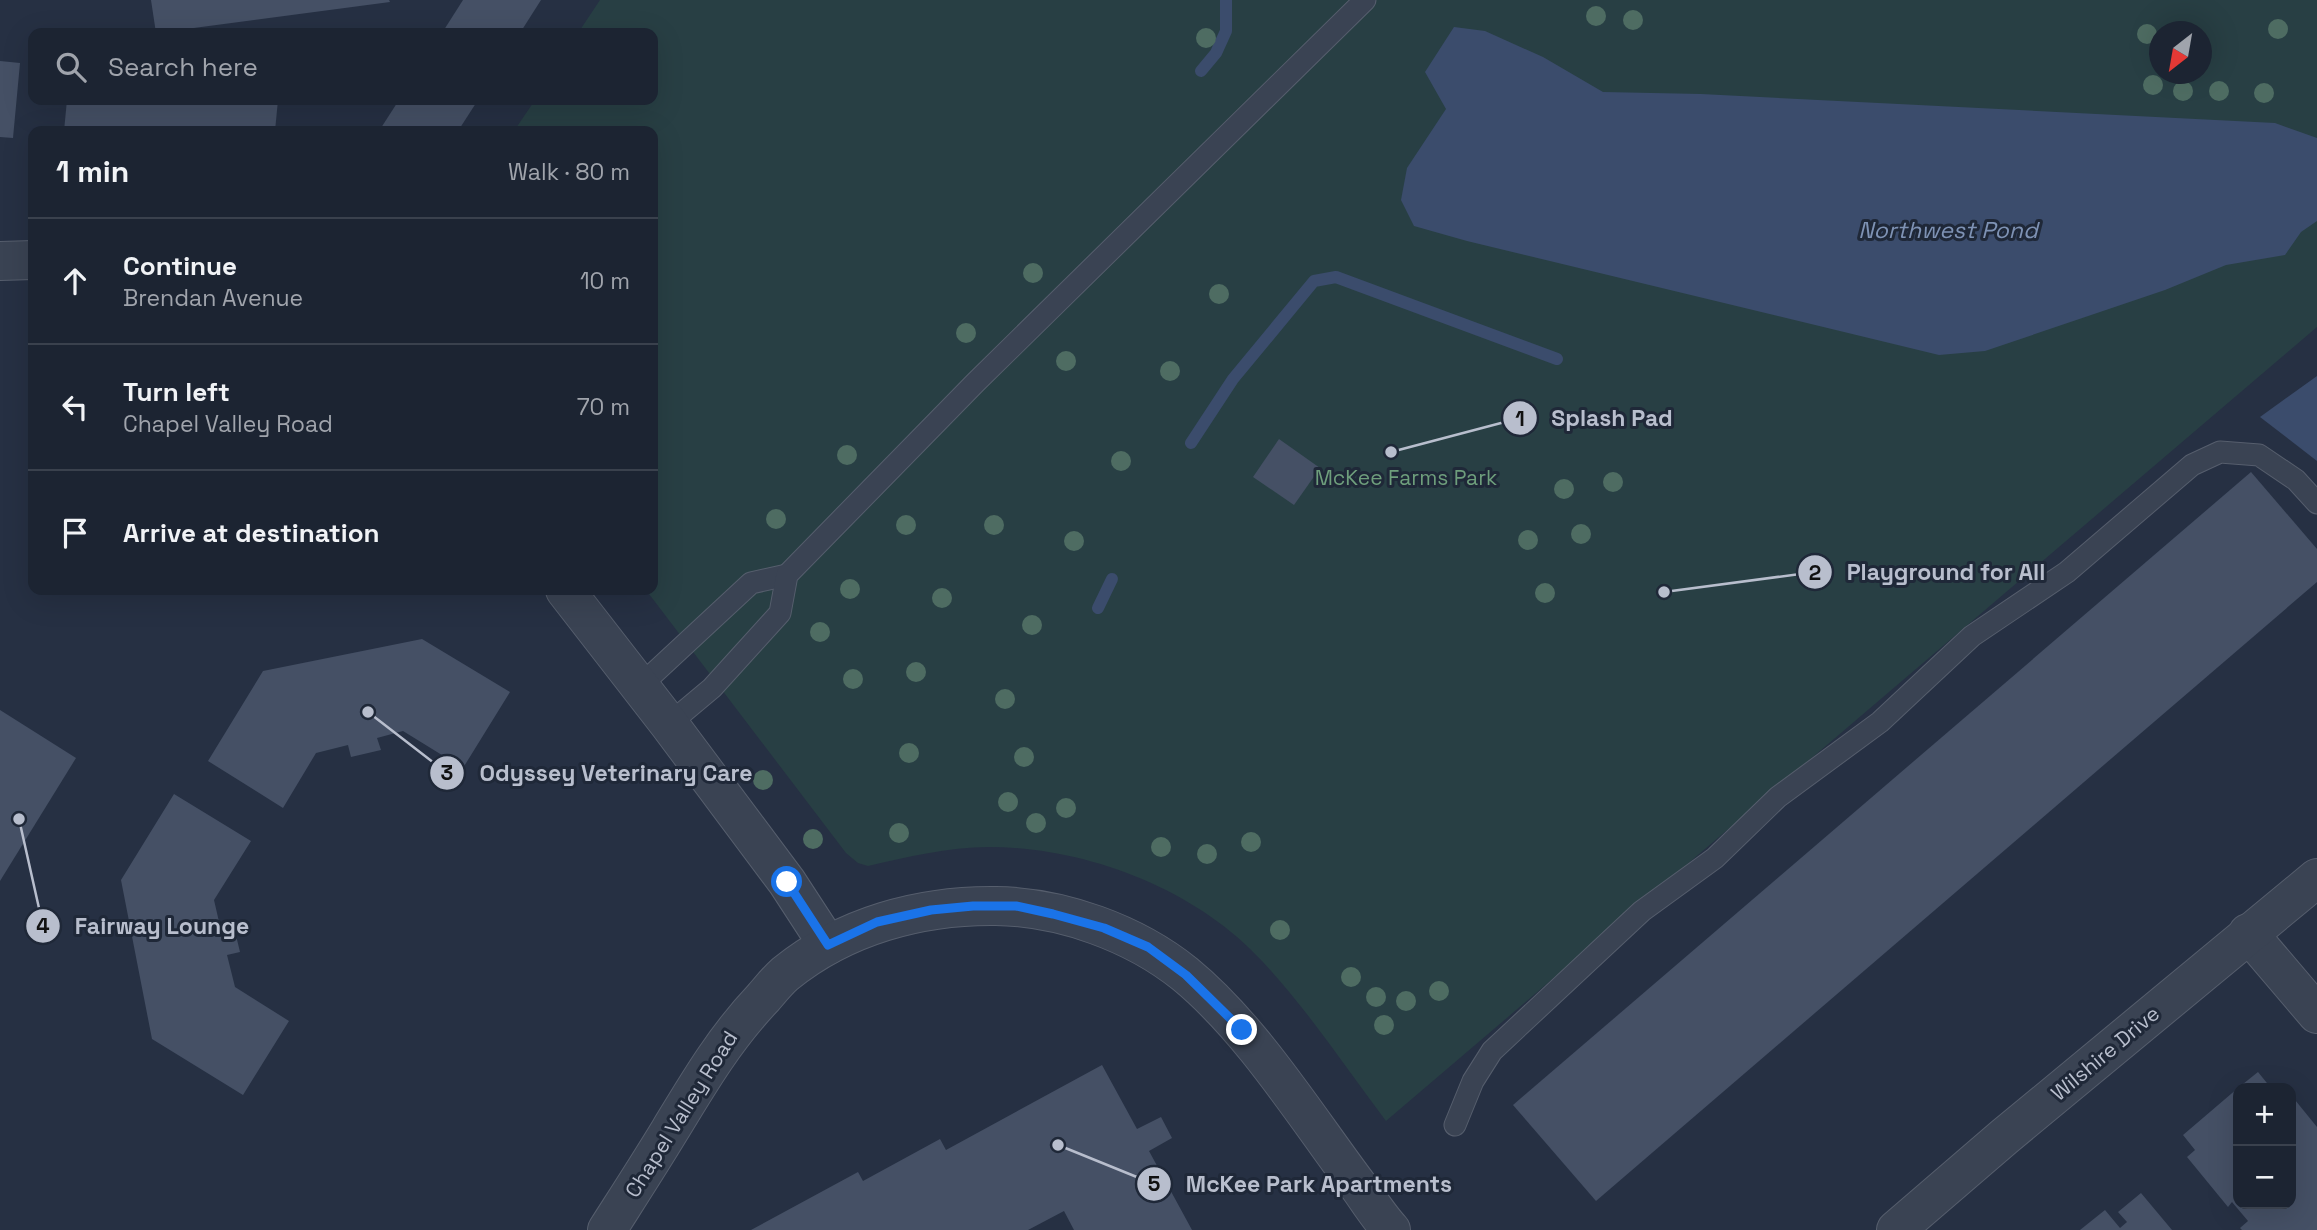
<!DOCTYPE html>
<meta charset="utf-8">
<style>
:root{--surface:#1c2432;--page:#29303e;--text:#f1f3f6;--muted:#a0a4ac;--line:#3a414d}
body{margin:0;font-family:"Space Grotesk",sans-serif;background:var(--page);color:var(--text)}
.controls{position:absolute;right:21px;bottom:21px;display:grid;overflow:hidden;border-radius:14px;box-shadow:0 7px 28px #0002}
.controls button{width:63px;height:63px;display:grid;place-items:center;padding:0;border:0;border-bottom:2px solid var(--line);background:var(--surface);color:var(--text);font:35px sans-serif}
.compass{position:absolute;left:2149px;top:21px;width:63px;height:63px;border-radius:50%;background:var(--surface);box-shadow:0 7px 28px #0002;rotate:211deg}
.stop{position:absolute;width:21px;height:21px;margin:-16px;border:5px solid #1a73e8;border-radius:50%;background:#fff}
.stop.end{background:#1a73e8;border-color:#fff;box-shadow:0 2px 7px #0008}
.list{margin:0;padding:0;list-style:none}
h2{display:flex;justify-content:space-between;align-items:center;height:91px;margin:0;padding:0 28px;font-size:30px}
h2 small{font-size:23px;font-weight:400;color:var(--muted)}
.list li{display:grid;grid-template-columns:46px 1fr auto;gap:21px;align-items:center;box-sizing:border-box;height:126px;padding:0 28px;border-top:2px solid var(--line)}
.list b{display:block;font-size:26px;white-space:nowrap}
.list p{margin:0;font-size:23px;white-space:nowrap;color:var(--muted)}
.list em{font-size:23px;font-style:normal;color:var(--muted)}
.icon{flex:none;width:38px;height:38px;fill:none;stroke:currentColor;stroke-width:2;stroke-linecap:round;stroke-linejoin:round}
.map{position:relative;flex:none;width:2317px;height:1230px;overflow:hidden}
.search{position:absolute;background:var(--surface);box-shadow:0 7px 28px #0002;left:28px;top:28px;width:630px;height:77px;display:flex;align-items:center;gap:18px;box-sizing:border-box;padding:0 24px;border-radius:14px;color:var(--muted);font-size:26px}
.panel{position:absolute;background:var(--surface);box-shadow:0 7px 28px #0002;left:28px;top:126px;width:630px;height:469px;border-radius:14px}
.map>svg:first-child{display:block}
</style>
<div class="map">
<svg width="2317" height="1230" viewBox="0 0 2317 1230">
<rect width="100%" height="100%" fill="#263043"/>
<path fill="#283f44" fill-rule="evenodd" d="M600,0H2317V327L1386,1121C1346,1068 1308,1010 1262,961C1196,889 1086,847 989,847C947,847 908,857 868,866L858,863L846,853L646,590H653V131H514L535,100H653V33H578ZM2160,32H2202V74H2160Z"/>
<g fill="#3b4c6c">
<path d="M1454,27L1485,31L1543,57L1603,92L1701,94L2275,123L2317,138V221L2301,232L2285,255L2226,265L2165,290L1985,351L1939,355L1467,241L1414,226L1401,200L1407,168L1446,109L1425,72Z"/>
<path d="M2317,376V461L2260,417Z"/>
</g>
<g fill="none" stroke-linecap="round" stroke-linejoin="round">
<g stroke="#3b4c6c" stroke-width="12">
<path d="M1201,71L1216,53L1226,31V0"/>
<path d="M1191,443L1233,379L1314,281L1336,277L1557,359"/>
<path d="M1098,608L1112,579"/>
</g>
</g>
<g fill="#455065">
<path d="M151,0H389L390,2L156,33Z"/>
<path d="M463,0H541L520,33H442Z"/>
<path d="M0,61L20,63L13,138L0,137Z"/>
<path d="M67,100H278L275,131H64Z"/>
<path d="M399,100H478L458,131H379Z"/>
<path d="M1279,439L1320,468L1294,505L1253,477Z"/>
<path d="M2251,472L2317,549V582L1596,1201L1513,1105Z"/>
<path d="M422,639L510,692L463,768L403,731L377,738L381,750L351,757L348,745L316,753L283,808L208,761L263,671Z"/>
<path d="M0,710L76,758L0,881Z"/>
<path d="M174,794L251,841L214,900L220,926L233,923L240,952L227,955L235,987L289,1021L243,1095L152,1039L121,880Z"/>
<path d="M1102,1065L1137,1129L1161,1117L1172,1138L1149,1151L1192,1230H1074L1064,1211L1028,1230H751L858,1172L863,1181L940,1139L946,1150Z"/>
<path d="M2258,1072L2271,1088H2238Z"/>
<path d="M2238,1088V1204H2291V1095L2317,1127V1230H2242L2240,1228L2248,1221L2232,1202L2228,1207L2187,1157L2195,1150L2183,1135Z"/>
<path d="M2141,1193L2172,1230H2080L2105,1210L2120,1228L2127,1222L2118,1212Z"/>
</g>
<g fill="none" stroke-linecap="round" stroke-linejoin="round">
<defs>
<g id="service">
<path d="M640,686L751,583L787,575"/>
<path d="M669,724L712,688L780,613L787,575L976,382L1365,0"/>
<path d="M1455,1125L1473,1081L1492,1051L1642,911L1715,858L1778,797L1880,722L1972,636L2067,572L2192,465L2220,452L2259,455L2296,480L2317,503"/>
</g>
<g id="minor">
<path d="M0,261L33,260"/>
<path d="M565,590L669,724L787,882L828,945"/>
<path d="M2248,933L2317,1014"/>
<path d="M607,1230C628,1197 650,1163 670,1130C699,1082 725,1038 763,998C770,990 777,981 785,974C844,926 920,905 996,906C1062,907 1134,933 1185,974C1252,1029 1307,1118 1359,1187C1369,1201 1379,1217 1391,1230"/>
<path d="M1896,1230L2004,1137L2317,878"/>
</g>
</defs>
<use href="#service" stroke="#565e6d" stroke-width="23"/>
<use href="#minor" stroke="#565e6d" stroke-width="40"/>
<use href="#service" stroke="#3a4353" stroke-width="21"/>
<use href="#minor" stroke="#3a4353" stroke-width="38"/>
</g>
<g fill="#4e6c62">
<circle cx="1596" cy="16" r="10"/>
<circle cx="1633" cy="20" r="10"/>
<circle cx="2278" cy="29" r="10"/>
<circle cx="2147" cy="34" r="10"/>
<circle cx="1206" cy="38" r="10"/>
<circle cx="2153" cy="85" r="10"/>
<circle cx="2183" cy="91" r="10"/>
<circle cx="2219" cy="91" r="10"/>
<circle cx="2264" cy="93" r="10"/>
<circle cx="1033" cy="273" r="10"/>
<circle cx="1219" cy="294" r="10"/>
<circle cx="966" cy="333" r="10"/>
<circle cx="1066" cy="361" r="10"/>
<circle cx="1170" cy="371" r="10"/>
<circle cx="847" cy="455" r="10"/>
<circle cx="1121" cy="461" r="10"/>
<circle cx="1613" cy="482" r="10"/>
<circle cx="1564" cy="489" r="10"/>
<circle cx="776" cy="519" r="10"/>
<circle cx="906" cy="525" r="10"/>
<circle cx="994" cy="525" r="10"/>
<circle cx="1581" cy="534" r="10"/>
<circle cx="1528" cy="540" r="10"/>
<circle cx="1074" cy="541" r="10"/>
<circle cx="850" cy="589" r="10"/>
<circle cx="1545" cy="593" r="10"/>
<circle cx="942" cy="598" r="10"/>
<circle cx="1032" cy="625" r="10"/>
<circle cx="820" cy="632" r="10"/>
<circle cx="916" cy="672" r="10"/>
<circle cx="853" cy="679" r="10"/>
<circle cx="1005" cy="699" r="10"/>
<circle cx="909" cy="753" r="10"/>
<circle cx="1024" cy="757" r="10"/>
<circle cx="763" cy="780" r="10"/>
<circle cx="1008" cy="802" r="10"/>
<circle cx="1066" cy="808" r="10"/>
<circle cx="1036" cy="823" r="10"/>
<circle cx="899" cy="833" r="10"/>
<circle cx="813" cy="839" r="10"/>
<circle cx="1251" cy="842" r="10"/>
<circle cx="1161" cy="847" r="10"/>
<circle cx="1207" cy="854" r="10"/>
<circle cx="1280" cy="930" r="10"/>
<circle cx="1351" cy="977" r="10"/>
<circle cx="1439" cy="991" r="10"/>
<circle cx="1376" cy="997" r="10"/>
<circle cx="1406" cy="1001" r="10"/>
<circle cx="1384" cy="1025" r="10"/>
</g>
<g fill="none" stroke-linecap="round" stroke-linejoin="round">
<path stroke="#1a73e8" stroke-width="9" d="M787,882L828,945L877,922L931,910L973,906H1016L1053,914L1104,928L1148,947L1186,975L1242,1030"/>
</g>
<g text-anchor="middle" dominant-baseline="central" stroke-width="6" stroke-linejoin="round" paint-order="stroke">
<g font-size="21" fill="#6e9e7c" stroke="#1f2838">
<text x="1406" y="477">McKee Farms Park</text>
</g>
<g font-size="21" fill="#b8becd" stroke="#1f2838">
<text transform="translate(2105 1053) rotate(-40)">Wilshire Drive</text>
<text transform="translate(681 1114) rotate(-58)">Chapel Valley Road</text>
</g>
<g font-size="23" font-style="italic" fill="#7e92b4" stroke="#1f2838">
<text x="1948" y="230">Northwest Pond</text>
</g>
</g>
<path fill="none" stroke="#b8becd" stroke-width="2.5" d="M1391 452L1520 418M1664 592L1815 572M368 712L447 773M19 819L43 926M1058 1145L1154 1184"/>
<g fill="#b8becd" stroke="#1f2838" stroke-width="2.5">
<circle cx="1391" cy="452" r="7"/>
<circle cx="1664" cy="592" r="7"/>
<circle cx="368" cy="712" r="7"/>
<circle cx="19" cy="819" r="7"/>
<circle cx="1058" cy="1145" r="7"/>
<circle cx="1520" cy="418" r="18"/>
<circle cx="1815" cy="572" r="18"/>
<circle cx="447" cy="773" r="18"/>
<circle cx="43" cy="926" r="18"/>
<circle cx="1154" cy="1184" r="18"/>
</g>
<g font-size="21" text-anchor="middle" font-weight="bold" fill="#111">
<text x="1520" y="426">1</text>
<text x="1815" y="580">2</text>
<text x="447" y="780">3</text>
<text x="43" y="933">4</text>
<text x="1154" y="1191">5</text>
</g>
<g font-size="23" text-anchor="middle" font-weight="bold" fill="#b8becd" stroke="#1f2838" stroke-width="6" stroke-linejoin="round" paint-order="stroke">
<text x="1612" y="426">Splash Pad</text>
<text x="1946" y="580">Playground for All</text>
<text x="616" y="781">Odyssey Veterinary Care</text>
<text x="162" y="934">Fairway Lounge</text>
<text x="1319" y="1192">McKee Park Apartments</text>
</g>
</svg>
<div class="controls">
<button>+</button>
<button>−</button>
</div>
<svg class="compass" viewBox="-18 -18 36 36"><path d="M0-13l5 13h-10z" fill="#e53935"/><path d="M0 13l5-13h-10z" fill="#a0a4ac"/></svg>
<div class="stop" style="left:787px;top:882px"></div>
<div class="stop end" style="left:1242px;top:1030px"></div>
<div class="search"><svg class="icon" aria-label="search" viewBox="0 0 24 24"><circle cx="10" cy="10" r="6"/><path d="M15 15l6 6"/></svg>Search here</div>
<section class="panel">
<h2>1 min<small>Walk · 80 m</small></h2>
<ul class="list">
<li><svg class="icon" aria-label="ahead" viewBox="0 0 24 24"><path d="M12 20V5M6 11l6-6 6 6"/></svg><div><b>Continue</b><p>Brendan Avenue</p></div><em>10 m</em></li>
<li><svg class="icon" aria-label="left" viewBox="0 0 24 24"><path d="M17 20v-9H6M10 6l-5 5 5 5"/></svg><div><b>Turn left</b><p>Chapel Valley Road</p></div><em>70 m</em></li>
<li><svg class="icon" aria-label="arrive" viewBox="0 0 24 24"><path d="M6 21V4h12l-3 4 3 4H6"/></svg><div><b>Arrive at destination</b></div></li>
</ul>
</section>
</div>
